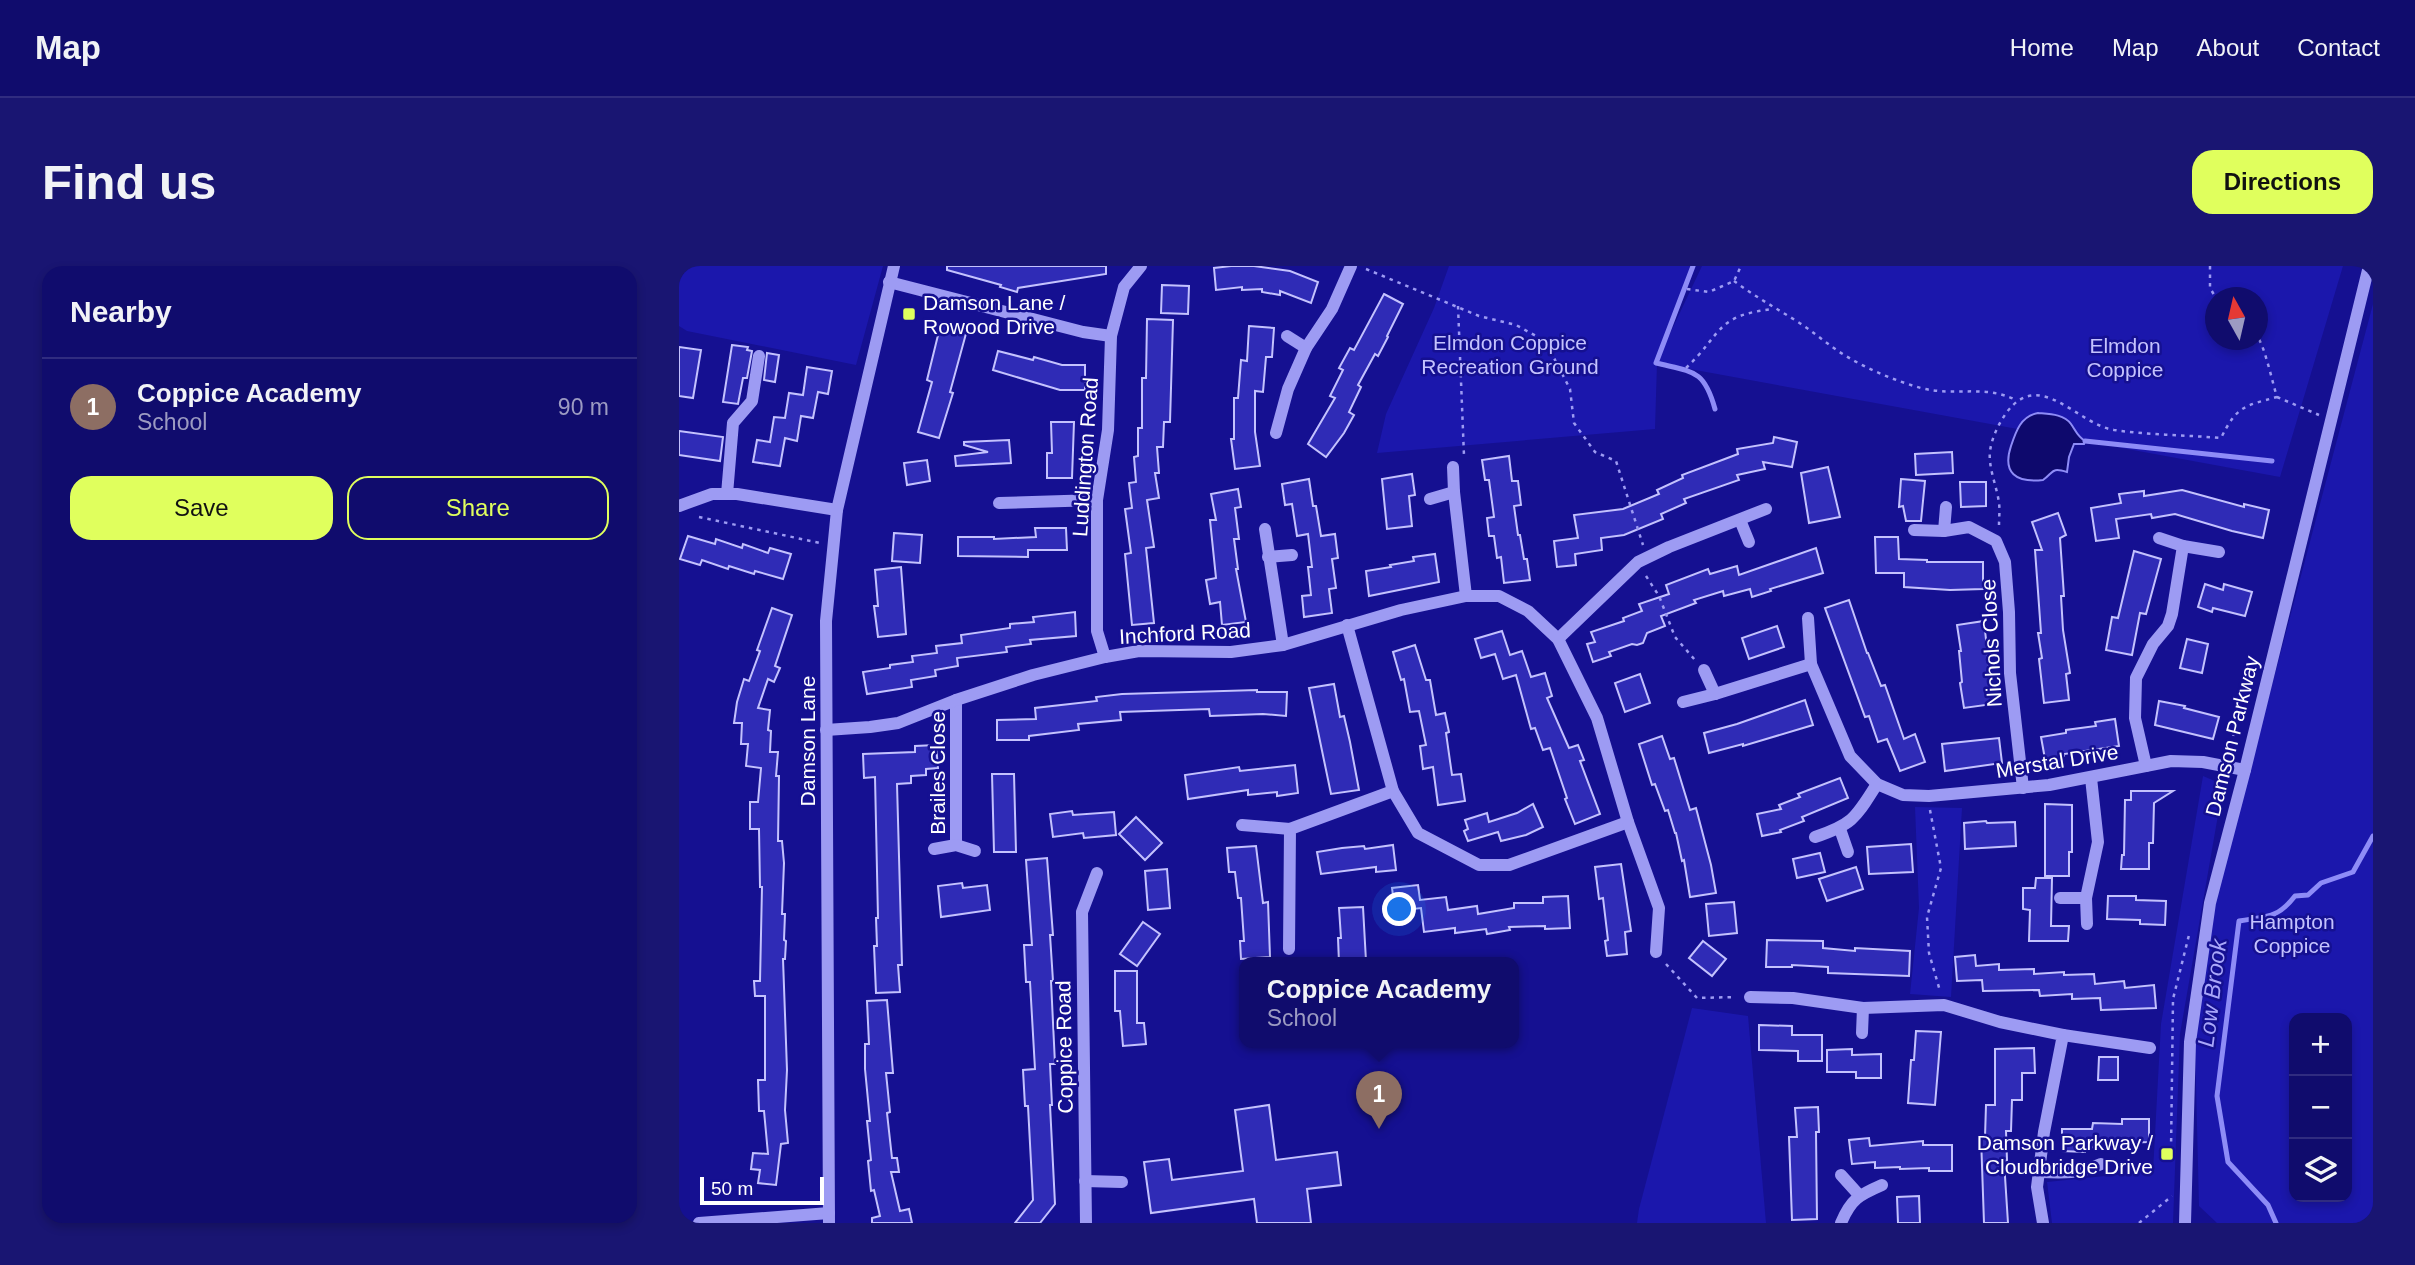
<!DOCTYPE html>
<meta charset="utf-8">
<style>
:root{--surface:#100c6d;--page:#191572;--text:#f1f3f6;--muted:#9c9bc2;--line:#302c80;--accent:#e0ff5d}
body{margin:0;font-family:Arial,sans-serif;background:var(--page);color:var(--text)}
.controls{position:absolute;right:21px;bottom:21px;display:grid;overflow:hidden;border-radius:14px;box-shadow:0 4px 10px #0003}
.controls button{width:63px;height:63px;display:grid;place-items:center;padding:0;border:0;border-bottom:2px solid var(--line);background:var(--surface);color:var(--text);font:35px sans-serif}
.compass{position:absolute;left:1526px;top:21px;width:63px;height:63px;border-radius:50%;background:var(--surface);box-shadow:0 4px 10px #0003;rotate:352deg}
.scale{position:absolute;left:21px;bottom:18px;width:124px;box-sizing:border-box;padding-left:7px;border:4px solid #fff;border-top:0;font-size:19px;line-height:24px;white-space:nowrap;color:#fff;-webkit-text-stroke:5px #151091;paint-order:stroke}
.you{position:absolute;left:721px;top:644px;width:24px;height:24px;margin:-18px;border:5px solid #fff;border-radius:50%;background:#1a73e8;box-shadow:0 0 0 10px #1a73e833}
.badge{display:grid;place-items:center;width:46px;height:46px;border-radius:50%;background:var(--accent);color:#fff;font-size:23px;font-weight:700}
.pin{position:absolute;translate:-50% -58px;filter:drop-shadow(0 2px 4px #0008)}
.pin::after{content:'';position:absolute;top:37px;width:24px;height:21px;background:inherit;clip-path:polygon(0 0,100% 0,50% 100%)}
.popup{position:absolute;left:560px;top:691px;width:280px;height:91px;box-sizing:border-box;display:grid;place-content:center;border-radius:14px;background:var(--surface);filter:drop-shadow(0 2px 5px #0005);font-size:23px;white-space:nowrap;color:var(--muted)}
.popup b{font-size:26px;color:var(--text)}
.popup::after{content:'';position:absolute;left:50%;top:100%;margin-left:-14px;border:14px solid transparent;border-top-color:var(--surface)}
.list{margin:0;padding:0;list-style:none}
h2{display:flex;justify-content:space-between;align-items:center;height:91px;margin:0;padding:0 28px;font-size:30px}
h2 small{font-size:23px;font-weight:400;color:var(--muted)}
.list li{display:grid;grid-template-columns:46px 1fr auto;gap:21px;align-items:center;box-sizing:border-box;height:98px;padding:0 28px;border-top:2px solid var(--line)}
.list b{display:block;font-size:26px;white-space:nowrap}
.list p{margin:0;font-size:23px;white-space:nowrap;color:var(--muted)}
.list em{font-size:23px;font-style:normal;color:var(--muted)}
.actions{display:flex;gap:14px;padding:21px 28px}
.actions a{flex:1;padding:16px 0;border:2px solid var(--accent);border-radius:21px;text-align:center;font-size:24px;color:var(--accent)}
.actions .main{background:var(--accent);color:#111}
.icon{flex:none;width:38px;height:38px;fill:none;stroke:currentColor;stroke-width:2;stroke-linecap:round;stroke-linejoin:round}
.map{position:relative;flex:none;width:1694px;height:957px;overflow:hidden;border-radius:21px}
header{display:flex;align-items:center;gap:42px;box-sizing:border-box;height:98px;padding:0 35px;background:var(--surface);border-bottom:2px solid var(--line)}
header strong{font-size:33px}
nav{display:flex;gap:38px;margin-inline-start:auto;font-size:24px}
.intro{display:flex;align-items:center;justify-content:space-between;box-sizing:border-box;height:168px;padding:0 42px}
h1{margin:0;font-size:49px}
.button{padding:18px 32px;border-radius:21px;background:var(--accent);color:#111;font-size:24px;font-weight:700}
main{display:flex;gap:42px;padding:0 42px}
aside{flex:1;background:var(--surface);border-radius:21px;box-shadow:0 4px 10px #0003}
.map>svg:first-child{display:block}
</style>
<header>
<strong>Map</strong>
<nav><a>Home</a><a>Map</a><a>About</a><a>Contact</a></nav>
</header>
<div class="intro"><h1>Find us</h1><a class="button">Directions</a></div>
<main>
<aside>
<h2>Nearby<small></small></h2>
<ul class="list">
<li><span class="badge" style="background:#8d6e63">1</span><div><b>Coppice Academy</b><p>School</p></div><em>90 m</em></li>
</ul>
<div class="actions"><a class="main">Save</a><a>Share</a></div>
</aside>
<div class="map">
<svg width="1694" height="957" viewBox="0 0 1694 957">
<rect width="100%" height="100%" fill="#151091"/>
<g fill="#1b17ac" fill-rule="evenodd">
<path d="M0,0H204L177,99L8,65L0,60Z"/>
<path d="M770,0H1017L987,76L1023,0H1664L1601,211L978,97L976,163L698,187L707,148L755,42ZM1536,32H1578V74H1536Z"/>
<path d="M1694,38V957H1538L1520,940L1516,779L1535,638ZM1615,752H1668V931H1615Z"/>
<path d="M1524,510L1538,516L1543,526L1501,768L1494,957H1373L1368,916L1474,905L1482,758Z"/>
<path d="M1236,541L1283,542L1272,731L1231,728L1240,642Z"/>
<path d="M1013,742L1069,750L1087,957H958L960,943Z"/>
</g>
<path fill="#0e096d" stroke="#8e8cf7" stroke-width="2" d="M1359,147C1370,148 1385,148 1392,158C1397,165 1398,170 1406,175L1405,178H1395L1390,191L1388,206C1372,201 1375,206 1364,214C1337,217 1323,207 1332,180C1337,165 1342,150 1359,147Z"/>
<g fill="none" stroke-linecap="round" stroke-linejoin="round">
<g stroke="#8e8cf7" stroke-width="5">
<path d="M1014,0L977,97C1014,106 1025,103 1036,143"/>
<path d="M1406,175L1593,195"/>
<path d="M1597,957L1589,939L1549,896L1538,830L1560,655C1588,650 1598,653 1616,630L1629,629L1642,617L1674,606L1694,570"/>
</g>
</g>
<g fill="#2f2bb6" stroke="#c4c2fe" stroke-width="2">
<path d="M268,0H427V8L339,22L338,26L321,21L322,19L268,4Z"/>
<path d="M552,0H575L611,5L639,16L632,37L601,25V29L583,26V23L563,24V21L537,24L535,2Z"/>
<path d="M483,19L510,20L509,48L482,47Z"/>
<path d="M705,28L724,38L708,70L709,71L699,90L696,88L679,119L682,121L670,146L675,149L665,167L647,191L629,178L656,132L651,130L664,104L660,102L671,82L675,84Z"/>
<path d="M468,53L494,54L491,156H485L484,181H478L480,207H476L480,232L468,234L475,281L467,282L475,357L453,359L446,288L452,287L446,243L453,242L450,217L457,216L455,191L459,190V162H463V112H467Z"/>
<path d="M262,57L288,64L271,126L274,127L260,172L239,166L253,116L248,114Z"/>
<path d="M570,60L595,62L593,91H587L584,126L576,125V166L581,200L556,203L552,173H555V132H559L562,94L568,95Z"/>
<path d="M53,79L69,81L68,84L73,85L68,112H64L59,138L44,136Z"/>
<path d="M0,81L22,84L14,132L0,130Z"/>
<path d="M319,85L354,94L355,91L383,99H406V124H381L314,104Z"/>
<path d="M88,87L100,89L96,116L85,114Z"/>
<path d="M128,101L153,105L149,128L139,126L134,152L122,150L118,175L106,172L101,200L74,196L78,174L91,176L95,151L106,152L110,127L124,129Z"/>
<path d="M372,156H395L393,212H368V187H373Z"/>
<path d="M0,165L44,171L41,195L0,189Z"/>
<path d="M1095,171L1118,176L1113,201L1084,196L1086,203L1058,209L1060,214L1005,233L1007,237L982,248L984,253L945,269L922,272L923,284L896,288L897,299L878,301L875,275L899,272L895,249L944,243L980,228L978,224L1004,212L1003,209L1059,188L1058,183L1094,177Z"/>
<path d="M330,174L332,197L277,200L276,190L309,186L285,179V176Z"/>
<path d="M1273,186L1274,207L1237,209L1236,188Z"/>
<path d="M830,190L833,215H839L842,239L835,240L839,269H841L845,293H848L851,314L825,317L822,291L818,292L815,270H810L808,252L815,251L810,214H806L803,194Z"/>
<path d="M248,194L251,215L228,219L225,197Z"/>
<path d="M1149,201L1161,251L1130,257L1122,207Z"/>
<path d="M733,208L736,229L730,230L733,260L708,263L703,213Z"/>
<path d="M630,213L634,240H637L642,270L656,268L659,292L653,293L657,322L650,323L653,347L625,351L623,330L632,329L629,301H633L629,268L618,270L613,238L606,239L603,218Z"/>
<path d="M1222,213L1246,215L1242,255H1227L1224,240L1220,241Z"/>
<path d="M1281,216H1307V240L1282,241Z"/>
<path d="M559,223L562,241L556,242L560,273H555L559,303H557L567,356L543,359L541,336L531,338L527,314L537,312L531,254H537L532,228Z"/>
<path d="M1503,224L1565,241V238L1590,244L1584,272L1553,265L1496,248L1473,252L1472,248L1437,253L1440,272L1417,275L1412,242L1442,237L1440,228L1465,225V230Z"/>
<path d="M1379,247L1387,269L1381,272L1385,330H1382L1384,364L1391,407L1387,408L1390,434L1365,437L1360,393L1363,392L1359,367H1362L1356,284H1363L1353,256Z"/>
<path d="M356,262H387L388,284H349V291L279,290V271H315V273L357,271Z"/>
<path d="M215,267L243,269L241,297L213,295Z"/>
<path d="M9,270L36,278L37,273L63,282L64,278L89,287L91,282L112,288L104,313L76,305L75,308L50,300L49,303L23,294L21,299L1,293Z"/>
<path d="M1196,271H1219L1220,293L1248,294V296H1304V323L1271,324L1225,321V307H1197Z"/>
<path d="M1137,282L1144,307L1091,323L1092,325L1073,331L1071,323L1045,330L1044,325L1015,334L1017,337L982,350L986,360L968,367L964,377L958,379L953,378L930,386L932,390L914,396L908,378L916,376L912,366L945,355L944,352L963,345L960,338L990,328L987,319L1029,303L1031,308L1058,300L1060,309Z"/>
<path d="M1455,285L1482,293L1467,348L1461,347L1453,389L1427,384L1433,351L1439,352Z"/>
<path d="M756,288L760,316L690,330L687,305L712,301L711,299L735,295L734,291Z"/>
<path d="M222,301L227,368L199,371L195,340H199L196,304Z"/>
<path d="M1526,318L1544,324L1545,318L1573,326L1566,350L1534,342L1533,346L1519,341Z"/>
<path d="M1170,334L1188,387H1189L1202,420L1206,419L1225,473L1236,468L1246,496L1221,505L1208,473L1199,476L1190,450L1186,451L1146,342Z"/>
<path d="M93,342L113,349L96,400L101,402L95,416L89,413L79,442L91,444L89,464L92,465L91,486H99L97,510H100L99,575H103L105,597L103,648H106L105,674L107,675L106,693H104L108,804L106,844L109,877L102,878L97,919L79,917L81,904L72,903L74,887L89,888L85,845H80L79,814H86V730H76L75,715H81L83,621H81L80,563H71V536H79L82,502L67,500L69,478H62L63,457H55L58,436L65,413L70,415L81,385L78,384Z"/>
<path d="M396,346L397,370L351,374L352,378L327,381L328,386L278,392L279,400L256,404L257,410L232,414L233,421L188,428L184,406L211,402V399L234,396L233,390L258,387L257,380L283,377L282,369L331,362V358L355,356L354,351Z"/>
<path d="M1305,355L1314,438L1285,442L1281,417L1283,416L1280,385H1282L1278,359Z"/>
<path d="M1098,360L1105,381L1070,393L1063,372Z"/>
<path d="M823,365L831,389L843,385L852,411L866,407L873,430L868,432L890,482L899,479L905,494L901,495L921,548L896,558L886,533L888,532L871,482L864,484L856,462L852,463L837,409L824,413L816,388L802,392L796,373Z"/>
<path d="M1508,373L1529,378L1523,407L1501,402Z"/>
<path d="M736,379L747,414H751L757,449L766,447L770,466L767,467L773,509L782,508L786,535L759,539L754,501L744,503L741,480L747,479L740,445L731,446L725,413L722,414L714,386Z"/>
<path d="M961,408L971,437L946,446L936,417Z"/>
<path d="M655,418L661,451L665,450L671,476L680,524L652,528L630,422Z"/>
<path d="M578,424V426H608L607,450L584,448L531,450L530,443L441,446L442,454L399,458L400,464L350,470V474H318V454L357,453L356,442L418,435L417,431L443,428Z"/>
<path d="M1126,434L1134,459L1064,480V478L1030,487L1025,467L1058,458Z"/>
<path d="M1480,435L1506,440L1505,442L1540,451L1534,473L1476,459Z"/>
<path d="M1436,453L1440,480L1385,488V490L1366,493L1362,471L1387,467V464L1417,460L1416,456Z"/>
<path d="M983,470L991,493L995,492L1011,544L1017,542L1032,599L1037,627L1011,631L1005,594L1003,595L997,567H996L989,544L986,545L976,518L973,519L960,478Z"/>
<path d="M1320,472L1323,497L1266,505L1263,478Z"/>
<path d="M257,479L259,502L247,503V509L232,510V517L218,518L223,699H219L221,726L197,727L195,680H198L197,652H199L196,511L185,512L184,488L236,486V480Z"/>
<path d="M616,499L619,527L598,530V526L569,529V524L509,533L506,509L560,501L561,505Z"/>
<path d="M313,508H335L337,586H315Z"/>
<path d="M1161,512L1169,532L1123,551L1125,555L1101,564L1102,566L1083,570L1078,548L1102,543L1100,539L1121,531L1119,528Z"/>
<path d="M1452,525H1494L1475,537L1474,577H1470V603H1442L1443,589H1445L1446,534H1452Z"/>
<path d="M854,538L864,561L847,569L822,575L819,566L789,575L785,565L789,563L786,554L808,547L810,556L838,547Z"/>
<path d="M1366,538L1393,539V586H1390V610H1366Z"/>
<path d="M393,545L394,549L435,546L437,569L405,572L404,567L374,571L371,548Z"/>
<path d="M457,551L483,577L466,594L440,568Z"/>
<path d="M1307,555L1308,557L1336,556L1337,580L1286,583L1285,557Z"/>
<path d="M1232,578L1234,606L1190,608L1188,581Z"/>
<path d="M714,579L717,604L697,606V601L642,608L638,586L663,582L685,580L686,583Z"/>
<path d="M577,580L584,637L589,636L591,691L562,693L561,675H565L562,632H559L556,606H550L548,582Z"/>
<path d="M1141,587L1146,606L1118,612L1114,593Z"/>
<path d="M368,592L374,669H371L374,715H372L376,798H371L373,839H371L376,938L361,957H336L354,934L349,840H346L344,804L356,803L351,716H347L345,679H353L347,594Z"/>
<path d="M942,598L952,665L946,666L948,688L928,690L926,675L929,674L924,632L920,633L916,601Z"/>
<path d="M1177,601L1184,623L1148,635L1140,613Z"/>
<path d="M488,603L491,642L469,644L466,605Z"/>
<path d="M1357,612H1373L1372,660H1390L1389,675H1350L1351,644L1344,643V622H1356Z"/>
<path d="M283,617L284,622L308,619L311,644L262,651L259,620Z"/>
<path d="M739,619L741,634L767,631L769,644L798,640L799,648L835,642V637H864V631L889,630L891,662L866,663V660L830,661L831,664L808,668L807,663L776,667V662L745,666L742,642L716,645L713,622Z"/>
<path d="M1429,630H1457V634L1487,635L1486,659L1461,658V654L1428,653Z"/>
<path d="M1055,636L1058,667L1030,670L1027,638Z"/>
<path d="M684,641L687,695L660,697L659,672H662L660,642Z"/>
<path d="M464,656L481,668L458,700L441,688Z"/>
<path d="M1088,674L1144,675V682L1176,685V682L1231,685L1230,710L1149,707V701L1113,699V701H1087Z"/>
<path d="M1024,675L1047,693L1033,710L1010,692Z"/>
<path d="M1296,689L1297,700L1320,698V704L1355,703V708L1385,706V709L1415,708L1416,718L1445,715L1446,722L1475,719L1477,742L1422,744L1421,732L1393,733V728L1361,730L1360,724L1304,725L1303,714L1278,715L1276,691Z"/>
<path d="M436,705H458V757H465L467,778L444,780L441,745H436Z"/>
<path d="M208,734L214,807H207L211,846L208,847L213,892H218L220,906H212L221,945L230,943L233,957H193V952L201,950L195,924L192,925L189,895L192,894L188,855H191L186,803V778H190L188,735Z"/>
<path d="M1080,759L1113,760V769H1143V795H1119V785L1080,784Z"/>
<path d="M1237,765L1262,766L1256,839L1229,837L1232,794H1235Z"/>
<path d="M1355,782L1356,807H1343V834H1333L1332,865H1327L1328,894L1325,895L1329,957H1305L1302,871H1306L1307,839H1316V783Z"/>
<path d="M1173,783V789L1202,788V812H1177V806H1148V784Z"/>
<path d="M1420,791H1439V814H1419Z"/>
<path d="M590,839L597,894L658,886L662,919L628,923L632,957H578L575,933L472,947L465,896L490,893L493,914L564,905L556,844Z"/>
<path d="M1139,841L1140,866H1137L1138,953L1113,954L1110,871H1118L1116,842Z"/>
<path d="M1443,853H1470V876L1438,877V882L1406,881V886L1383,885V863H1413L1414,857L1443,858Z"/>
<path d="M1190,872L1191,880L1244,875V879H1273V905H1250V902L1221,903V901L1196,902V896L1173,898L1170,874Z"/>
<path d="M1240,930L1241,957H1219L1218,931Z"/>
</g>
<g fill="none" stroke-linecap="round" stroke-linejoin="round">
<g stroke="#9d9bf3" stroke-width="2.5" stroke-dasharray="3.5 5" stroke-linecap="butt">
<path d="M1531,0V22L1537,32"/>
<path d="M687,3L800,50L837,59L857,70L875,92L891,123L895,157L916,186L937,195L964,279"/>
<path d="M1055,15C1075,30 1097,42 1119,56C1135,66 1150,80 1167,90C1190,104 1217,115 1242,122C1277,131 1304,118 1337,134"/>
<path d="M1008,23L1030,26L1055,15L1062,0"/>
<path d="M779,40L785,190"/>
<path d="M1007,102C1044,67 1036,49 1095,43"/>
<path d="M1598,131L1640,149"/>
<path d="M20,251L141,277"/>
<path d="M1320,259C1320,252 1321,244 1320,237C1318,221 1309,201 1311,185C1313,171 1320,157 1328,146C1361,102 1398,158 1435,164C1470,169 1507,169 1542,172C1558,140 1565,140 1598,131C1593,115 1586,81 1578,70"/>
<path d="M967,310L980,330L996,371L1016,394"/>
<path d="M1549,486L1571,416"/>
<path d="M1251,544L1262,602L1248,651L1250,687L1261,725"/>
<path d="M987,698L1018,732L1057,731"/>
<path d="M1492,884L1494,733L1510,669"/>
<path d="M1460,957L1493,930"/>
</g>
<g stroke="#9d9bf3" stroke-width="12">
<path d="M210,16L404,66L432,70"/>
<path d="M608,70L627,82"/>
<path d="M597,167L609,123L627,82L653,43L672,0"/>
<path d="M774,201L775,226"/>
<path d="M48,228L54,157L73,135L80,90"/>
<path d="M751,233L775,226L787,330"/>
<path d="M320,237L418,234"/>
<path d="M0,240L33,228H58L158,244"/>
<path d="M1061,254L1070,276"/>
<path d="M586,263L604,379"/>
<path d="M1235,264L1265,265L1290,261L1317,275L1326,296L1330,346L1331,407L1344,522"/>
<path d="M1265,265L1267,241"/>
<path d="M1480,272L1504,280"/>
<path d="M589,291L613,289"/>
<path d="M1129,352L1132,398"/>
<path d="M668,359L714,525L739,567L800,599H830L949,556"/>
<path d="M879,373L959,296L990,281L1087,243"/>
<path d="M426,391L418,365V234L429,164L432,70L445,21L462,0"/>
<path d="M1025,404L1036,428"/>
<path d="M277,434V579"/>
<path d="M1004,436L1036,428L1132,398L1171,490L1198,518L1224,529L1250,530L1370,519L1492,495L1524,496L1566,504"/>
<path d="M147,464L191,461L219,457L277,434L354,409L426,391L460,385L552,386L604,379L722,344L787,330H820L849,345L879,373L918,452L949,556L980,642L977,686"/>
<path d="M1467,500L1456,452L1457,412L1474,378L1489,360L1493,348L1504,280L1540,286"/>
<path d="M563,559L611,563"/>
<path d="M1161,563L1169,586"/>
<path d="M1136,571C1175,558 1177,551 1198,518"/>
<path d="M255,583L277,579L296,585"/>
<path d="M1381,632H1407"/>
<path d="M1408,658L1407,632L1419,576L1412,512"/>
<path d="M610,683L611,563L714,525"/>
<path d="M1071,731L1114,732L1184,742L1265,739L1321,756L1384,769L1365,866L1358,921L1364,957"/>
<path d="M1183,767L1184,742"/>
<path d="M1384,769L1471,782"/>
<path d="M1360,906C1383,907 1400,908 1422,898"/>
<path d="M1162,909L1180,929"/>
<path d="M406,915L443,916"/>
<path d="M20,957L150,947"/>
<path d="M150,957L147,355L158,244L215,0"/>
<path d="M407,957L403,646L418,607"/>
<path d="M1162,957C1172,933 1180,929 1203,919"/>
<path d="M1506,957L1511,776L1531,637L1566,504L1690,0"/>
</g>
</g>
<g fill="#e0ff5d" stroke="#151091" stroke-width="2.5">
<rect x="223" y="41" width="14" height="14" rx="3.5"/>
<rect x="1481" y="881" width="14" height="14" rx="3.5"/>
</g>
<g text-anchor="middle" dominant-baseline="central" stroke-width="5" stroke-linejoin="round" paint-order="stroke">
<g font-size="21" fill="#fff" stroke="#151091" text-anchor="start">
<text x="244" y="36">Damson Lane /<tspan x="244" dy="24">Rowood Drive</tspan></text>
<text x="1474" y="876" text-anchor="end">Damson Parkway /<tspan x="1474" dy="24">Cloudbridge Drive</tspan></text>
</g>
<g font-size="21" fill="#c4c2fe" stroke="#151091">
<text x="831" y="76">Elmdon Coppice<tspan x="831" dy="24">Recreation Ground</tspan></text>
<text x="1446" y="79">Elmdon<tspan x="1446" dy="24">Coppice</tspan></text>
<text x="1613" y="655">Hampton<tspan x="1613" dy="24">Coppice</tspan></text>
</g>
<g font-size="21" fill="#fff" stroke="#151091">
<text transform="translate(406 191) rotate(-86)">Luddington Road</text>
<text transform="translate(506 367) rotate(-3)">Inchford Road</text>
<text transform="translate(1312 377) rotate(-93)">Nichols Close</text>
<text transform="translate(1553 470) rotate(-76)">Damson Parkway</text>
<text transform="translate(128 475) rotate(-90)">Damson Lane</text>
<text transform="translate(1378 495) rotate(-9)">Merstal Drive</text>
<text transform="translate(258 507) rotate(-90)">Brailes Close</text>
<text transform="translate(385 781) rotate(-91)">Coppice Road</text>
</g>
<g font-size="23" font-style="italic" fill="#a9a7fa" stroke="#151091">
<text transform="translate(1533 727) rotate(-83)">Low Brook</text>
</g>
</g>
</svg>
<div class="controls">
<button>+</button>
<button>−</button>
<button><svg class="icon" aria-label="layers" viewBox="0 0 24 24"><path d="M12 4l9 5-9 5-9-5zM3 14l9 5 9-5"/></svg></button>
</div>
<svg class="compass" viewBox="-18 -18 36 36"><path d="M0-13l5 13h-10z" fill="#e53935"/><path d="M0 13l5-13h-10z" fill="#9c9bc2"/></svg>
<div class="scale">50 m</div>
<div class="you"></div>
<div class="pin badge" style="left:700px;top:863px;background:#8d6e63">1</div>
<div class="popup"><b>Coppice Academy</b>School</div>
</div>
</main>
